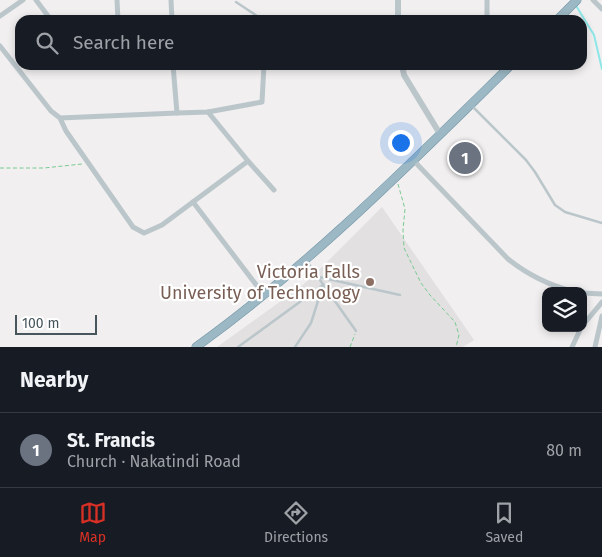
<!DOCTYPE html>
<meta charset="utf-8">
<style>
:root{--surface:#171b24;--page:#20242c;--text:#f1f3f6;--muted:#9ea1a6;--line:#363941;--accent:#d93025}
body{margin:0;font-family:"Fira Sans",sans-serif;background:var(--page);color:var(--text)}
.controls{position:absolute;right:15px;bottom:15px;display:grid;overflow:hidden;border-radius:10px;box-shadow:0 2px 8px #0003}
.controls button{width:45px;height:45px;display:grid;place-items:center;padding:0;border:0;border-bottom:1px solid var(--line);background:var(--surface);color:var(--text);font:25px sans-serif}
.scale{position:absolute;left:15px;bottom:12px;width:82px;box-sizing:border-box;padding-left:5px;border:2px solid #47565c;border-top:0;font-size:14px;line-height:18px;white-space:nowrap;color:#47565c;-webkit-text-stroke:4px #fff;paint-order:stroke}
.you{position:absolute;left:400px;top:142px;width:18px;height:18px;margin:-12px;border:4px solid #fff;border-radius:50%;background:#1a73e8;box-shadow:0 0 0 8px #1a73e833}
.badge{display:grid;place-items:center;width:32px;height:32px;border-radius:50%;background:var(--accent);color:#fff;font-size:16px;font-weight:700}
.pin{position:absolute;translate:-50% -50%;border:2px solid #fff;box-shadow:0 1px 5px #0006}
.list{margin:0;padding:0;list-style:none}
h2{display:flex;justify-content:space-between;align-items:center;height:65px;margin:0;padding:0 20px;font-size:21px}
h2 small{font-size:16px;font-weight:400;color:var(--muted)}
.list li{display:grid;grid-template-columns:32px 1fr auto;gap:15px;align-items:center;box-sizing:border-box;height:75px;padding:0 20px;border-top:1px solid var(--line)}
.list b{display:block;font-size:19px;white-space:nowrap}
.list p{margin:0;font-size:16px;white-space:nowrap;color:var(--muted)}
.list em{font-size:16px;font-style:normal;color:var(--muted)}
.icon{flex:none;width:28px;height:28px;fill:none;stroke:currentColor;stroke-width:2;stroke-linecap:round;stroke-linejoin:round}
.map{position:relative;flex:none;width:602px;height:347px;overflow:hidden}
.search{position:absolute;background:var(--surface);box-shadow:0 2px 8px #0003;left:15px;right:15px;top:15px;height:55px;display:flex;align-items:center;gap:12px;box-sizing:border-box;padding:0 18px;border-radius:15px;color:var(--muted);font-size:19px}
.sheet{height:140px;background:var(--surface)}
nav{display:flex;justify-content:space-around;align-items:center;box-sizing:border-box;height:70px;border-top:1px solid var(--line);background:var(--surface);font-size:14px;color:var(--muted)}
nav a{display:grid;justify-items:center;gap:2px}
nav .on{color:var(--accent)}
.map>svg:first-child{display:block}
</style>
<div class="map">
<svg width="602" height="347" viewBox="0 0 602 347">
<rect width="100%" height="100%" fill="#f1efef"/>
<path fill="#e2e0e1" d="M382,207L474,340L463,347H217L299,288L314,275Z"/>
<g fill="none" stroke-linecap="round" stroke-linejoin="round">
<path stroke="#8de7e9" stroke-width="2" d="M575,4L594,35L602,69"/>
<defs>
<g id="trunk">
<path d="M557,20L577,0"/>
<path d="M196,347C311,264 410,164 511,65"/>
</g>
</defs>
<use href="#trunk" stroke="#7396a8" stroke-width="9"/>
<g stroke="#78ca92" stroke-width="1" stroke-dasharray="4 2.5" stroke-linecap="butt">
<path d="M0,168H44L82,164"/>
<path d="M398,184L405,209L403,230L404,248L421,283L430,295L455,322L459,335L456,347"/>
<path d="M350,347L355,334"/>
</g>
<g stroke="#bbc6cb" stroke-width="2.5">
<path d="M236,2L260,18"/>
<path d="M472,106L526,160L535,172L555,205L565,212L602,223"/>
<path d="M306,260L356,331"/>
<path d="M319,277L400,295"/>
<path d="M238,347L323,285"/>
<path d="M295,347L311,323L323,285"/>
</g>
<g stroke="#bbc6cb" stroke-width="5">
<path d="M36,0L51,20"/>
<path d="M117,0L118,20"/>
<path d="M171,0L172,20"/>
<path d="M593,0L602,9"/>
<path d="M0,16L23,0"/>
<path d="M260,18L262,20"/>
<path d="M486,20L487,15V0"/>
<path d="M0,46L51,111L60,118L177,113"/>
<path d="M173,65L177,113L208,112L262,102L264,65"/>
<path d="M208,112L248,161L274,190"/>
<path d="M60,118L66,131L133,227L144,233L162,225L248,161"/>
<path d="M413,160L508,259C527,274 548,285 572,291"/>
<path d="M193,202L264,295"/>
<path d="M583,293L602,294"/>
<path d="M583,325L602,302"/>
<path d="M572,347L581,328"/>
<path d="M595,347L602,316"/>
</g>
<g stroke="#bbc6cb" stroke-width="6">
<path d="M398,20V0"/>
<path d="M402,65L404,75L440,134"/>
</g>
<use href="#trunk" stroke="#9cb8c4" stroke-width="8"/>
</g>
<circle fill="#8d6e63" stroke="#fff" stroke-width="2" cx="370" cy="282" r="5"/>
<g text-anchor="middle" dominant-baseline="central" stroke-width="4.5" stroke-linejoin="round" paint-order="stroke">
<g font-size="18" fill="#785e54" stroke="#fff" text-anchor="end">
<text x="360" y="272">Victoria Falls<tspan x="360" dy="21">University of Technology</tspan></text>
</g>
</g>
</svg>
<div class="controls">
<button><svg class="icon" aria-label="layers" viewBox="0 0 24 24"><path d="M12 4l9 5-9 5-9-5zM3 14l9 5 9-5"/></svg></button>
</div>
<div class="scale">100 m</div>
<div class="you"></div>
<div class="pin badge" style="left:465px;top:158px;background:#6b7280">1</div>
<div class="search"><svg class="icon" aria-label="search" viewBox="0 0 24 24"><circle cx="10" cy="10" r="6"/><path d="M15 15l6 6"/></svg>Search here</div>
</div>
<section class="sheet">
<h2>Nearby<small></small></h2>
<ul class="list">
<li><span class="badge" style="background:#6b7280">1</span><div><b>St. Francis</b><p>Church · Nakatindi Road</p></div><em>80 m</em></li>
</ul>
</section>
<nav>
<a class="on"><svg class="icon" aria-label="map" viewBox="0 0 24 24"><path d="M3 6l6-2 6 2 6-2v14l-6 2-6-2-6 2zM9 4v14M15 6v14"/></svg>Map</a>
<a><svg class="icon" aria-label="directions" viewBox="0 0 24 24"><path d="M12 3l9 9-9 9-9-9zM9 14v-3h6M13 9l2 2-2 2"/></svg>Directions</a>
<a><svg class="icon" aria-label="saved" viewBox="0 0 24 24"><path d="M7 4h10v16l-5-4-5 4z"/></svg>Saved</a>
</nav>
